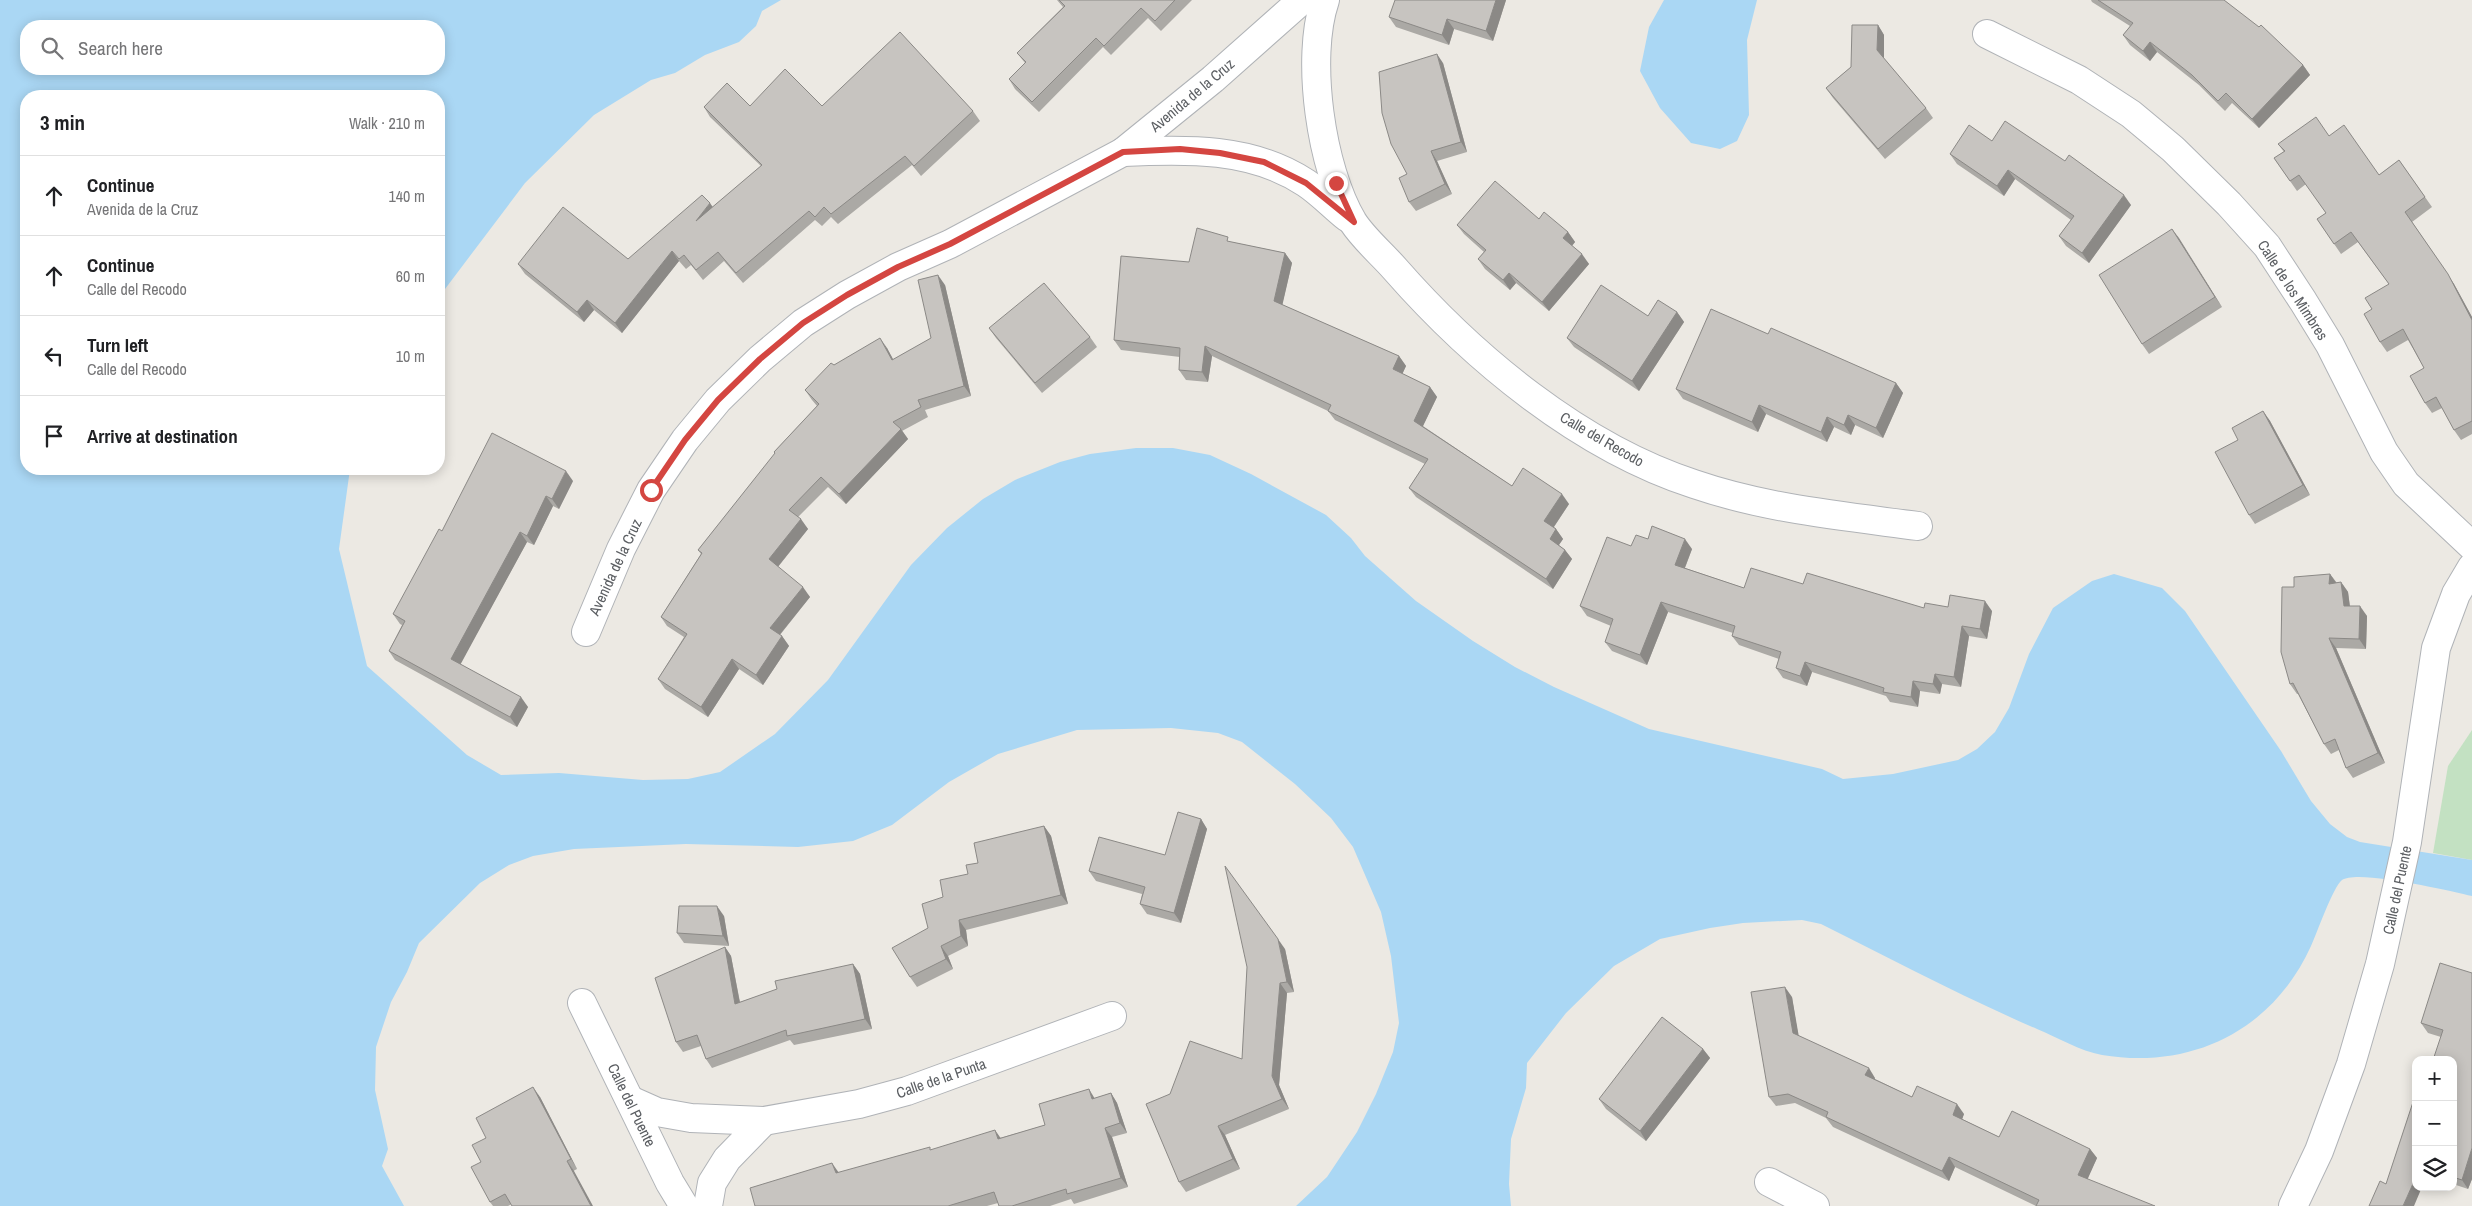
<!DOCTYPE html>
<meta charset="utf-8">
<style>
:root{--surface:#fff;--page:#f6f6f6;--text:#202124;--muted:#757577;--line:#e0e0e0}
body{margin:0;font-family:"Archivo Narrow",sans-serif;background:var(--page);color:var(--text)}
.controls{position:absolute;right:15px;bottom:15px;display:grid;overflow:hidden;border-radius:10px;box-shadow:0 2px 12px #0003}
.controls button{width:45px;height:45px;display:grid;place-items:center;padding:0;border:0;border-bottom:1px solid var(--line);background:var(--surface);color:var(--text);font:25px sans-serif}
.stop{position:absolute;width:15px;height:15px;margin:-11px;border:4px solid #d44641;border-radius:50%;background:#fff}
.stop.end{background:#d44641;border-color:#fff;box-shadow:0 1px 5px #0008}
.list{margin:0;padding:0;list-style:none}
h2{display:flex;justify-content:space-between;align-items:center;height:65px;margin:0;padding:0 20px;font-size:21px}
h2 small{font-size:16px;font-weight:400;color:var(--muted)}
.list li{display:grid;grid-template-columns:32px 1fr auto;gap:15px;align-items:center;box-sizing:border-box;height:80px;padding:0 20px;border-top:1px solid var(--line)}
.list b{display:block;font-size:19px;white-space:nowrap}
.list p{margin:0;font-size:16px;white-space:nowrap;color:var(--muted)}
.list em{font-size:16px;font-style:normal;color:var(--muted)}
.icon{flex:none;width:28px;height:28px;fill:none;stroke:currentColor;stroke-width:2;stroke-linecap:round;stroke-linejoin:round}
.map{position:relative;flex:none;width:2472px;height:1206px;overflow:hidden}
.search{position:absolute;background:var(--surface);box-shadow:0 2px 12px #0003;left:20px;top:20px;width:425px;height:55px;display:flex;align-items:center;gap:12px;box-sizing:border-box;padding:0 18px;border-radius:20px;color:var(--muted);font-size:19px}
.panel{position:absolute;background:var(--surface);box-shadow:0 2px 12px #0003;left:20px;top:90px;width:425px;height:385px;border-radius:20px}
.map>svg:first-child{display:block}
</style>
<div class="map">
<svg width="2472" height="1206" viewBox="0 0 2472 1206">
<rect width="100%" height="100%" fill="#ece9e3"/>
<path fill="#c3e1c2" d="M2472,730V860L2433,853L2448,766Z"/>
<g fill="#aad7f4" fill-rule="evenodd">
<path d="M0,0H781L762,11L756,26L739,42L705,55L675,73L651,80L594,115L525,183L439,297V96H26V469H350L339,549L367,666L467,755L501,775L559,773L643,780L688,779L720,772L775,734L828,680L911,565L947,528L983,499L1015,480L1060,462L1090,454L1136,448H1173L1210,455L1251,474L1326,515L1351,538L1365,556L1416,601L1473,641L1515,667L1554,687L1649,729L1822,769L1843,779L1893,774L1958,760L1977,749L1995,732L2009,708L2029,654L2053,608L2092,581L2114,574L2162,588L2185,611L2281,751L2311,801L2330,824L2347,837L2360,842L2472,860V896C2450,891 2358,869 2342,880C2333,887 2317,933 2311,946C2273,1030 2192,1070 2102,1055C2080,1051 2057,1037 2037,1029C1963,997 1893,960 1821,924L1802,920L1743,923L1710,928L1660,939L1614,966L1566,1013L1527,1063L1526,1088L1511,1139L1509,1184L1511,1206H1296L1327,1177L1357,1132L1376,1094L1393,1052L1399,1023L1391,956L1381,912L1353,847L1331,818L1295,784L1242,742L1218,733L1171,728L1077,730L998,754L949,782L892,825L853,841L798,847L686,844L574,849L533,856L509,865L480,883L419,943L407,972L391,1002L376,1047L375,1090L388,1149L382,1166L404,1206H0ZM26,26H439V69H26Z"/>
<path d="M1664,0H1757L1747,40L1749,115L1737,141L1720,149L1691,143L1660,108L1640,71L1649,27Z"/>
</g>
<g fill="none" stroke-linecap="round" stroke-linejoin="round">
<defs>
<g id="street">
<path d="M1325,0C1305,58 1321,169 1353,222C1364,239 1382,254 1395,269C1473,358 1580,447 1694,484C1767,509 1843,516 1918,526"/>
<path d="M1987,34L2079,80L2131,114L2173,149L2229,204L2267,246L2303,301L2330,345L2384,452L2406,484L2472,546"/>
<path d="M1123,152C1186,149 1252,147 1306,183C1321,193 1334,207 1348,218"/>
<path d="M586,632L621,549L651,490L685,440L718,400L760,359L803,323L847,295L898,267L950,244L1123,152L1213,79L1302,0"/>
<path d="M582,1003L670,1183L684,1206"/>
<path d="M630,1100L657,1112L691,1118L764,1121L727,1159L712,1183L708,1206"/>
<path d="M764,1121L859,1104L907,1091L1112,1016"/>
<path d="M1769,1182L1815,1206"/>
<path d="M2293,1206L2319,1151L2351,1064L2380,964L2407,842L2436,648L2456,594L2472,567"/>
</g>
</defs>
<use href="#street" stroke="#b0b3b7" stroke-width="30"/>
<use href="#street" stroke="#fff" stroke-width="28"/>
</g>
<g fill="#aba9a5">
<path d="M1057,0H1192L1161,31L1148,18L1111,55L1103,47L1039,112L1015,89L1009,79L1025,63L1017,53L1063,7Z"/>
<path d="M1506,0L1493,41L1454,29L1449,45L1396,27L1389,17Z"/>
<path d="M2091,0H2224L2303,65L2310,75L2259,128L2232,103L2225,111L2199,85L2157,52L2150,61L2130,45L2123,35L2130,26L2092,2Z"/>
<path d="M1878,25L1884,35V59L1926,108L1933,118L1885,159L1833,98L1826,88L1851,67Z"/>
<path d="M1443,63L1467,152L1437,161L1452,194L1416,211L1409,202L1407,174Z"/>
<path d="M750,106H822L973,111L980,121L921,176L912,165L838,224L831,217L822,226L815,220L743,283L724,261L703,280L691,265L686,269L679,261L622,333L594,310L584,322L525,274L518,264L628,259L713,207L761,166L710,117L704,107Z"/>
<path d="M2329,136L2379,175L2399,160L2432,207L2412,222L2454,284L2472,317V434L2461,440L2454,430L2442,408L2432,413L2425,403L2424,368L2408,340L2387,352L2380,342L2372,309L2389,284L2358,242L2341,254L2317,219L2326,213L2306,184L2297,191L2274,158L2284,152L2278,144Z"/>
<path d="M1992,141L2131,205L2089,263L2066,246L2059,236L2071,220L2015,179L2004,196L1957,164L1950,154Z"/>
<path d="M1539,219L1568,232L1575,242L1572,246L1589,264L1549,311L1516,283L1510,290L1485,269L1478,259L1484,252L1464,234L1457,225Z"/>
<path d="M2172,229L2222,307L2149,354L2142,344Z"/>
<path d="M1231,242L1285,253L1292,263L1282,305L1399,356L1406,366L1402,374L1430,387L1437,397L1423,426L1512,486L1569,504L1554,527L1556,529L1563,539L1559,545L1565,550L1572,559L1553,589L1416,497L1409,488L1425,464L1335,420L1328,411L1212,356L1208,382L1186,380L1179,370L1180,357L1121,350L1114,340L1189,262Z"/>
<path d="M945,285L971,396L925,410L928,417L902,431L908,439L846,504L828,487L798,517L808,529L778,567L810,597L780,635L782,636L789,646L763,685L739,669L708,717L665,689L658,679L684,637L667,626L661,617L701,554L698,550L775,454L774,452L817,406L812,400L805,390L834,365L887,348L893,360L931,338Z"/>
<path d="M1677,312L1684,322L1639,391L1574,347L1567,338L1648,316Z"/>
<path d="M989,328L1090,337L1097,347L1042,393L996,338Z"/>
<path d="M1768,334L1896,383L1903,393L1883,438L1855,425L1851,435L1834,427L1827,442L1766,414L1758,432L1683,399L1676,389Z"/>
<path d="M2263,411L2270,421L2310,495L2255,524L2249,515L2238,440Z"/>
<path d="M573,481L559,509L553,506L534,545L527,542L460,664L528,707L517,727L395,660L389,651L402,625L400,624L393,614L442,531Z"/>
<path d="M1648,539L1692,549L1685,568L1744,588L1803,584L1924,608L1948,607L1992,611L1987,639L1969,636L1961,687L1942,684L1940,694L1920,691L1918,707L1890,702L1886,696L1812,672L1807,686L1783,678L1776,668L1779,659L1739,645L1732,636L1733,633L1668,612L1647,665L1612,651L1605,642L1611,626L1587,616L1580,606L1631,546Z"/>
<path d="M2330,574L2337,583L2341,582L2348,592L2350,606L2367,616L2366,649L2336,648L2385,763L2353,778L2346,768L2339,750L2331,754L2324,744L2298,694H2297L2290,684L2294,587Z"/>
<path d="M1201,819L1207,829L1181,923L1147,914L1140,904L1142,894L1096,881L1089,871L1165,855Z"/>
<path d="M1044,826L1051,836L1068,904L966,930L968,946L948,956L953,969L917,987L910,977L928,928L943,897L968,874L978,863Z"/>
<path d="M724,916L729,946L684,943L677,933Z"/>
<path d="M725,947L731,956L740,1002L853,964L860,974L872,1029L794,1045L790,1040L712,1068L706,1059L701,1046L683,1052L676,1042Z"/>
<path d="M1285,949L1294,992L1287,993L1279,1085L1289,1109L1225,1135L1240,1169L1186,1192L1179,1182L1170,1094L1242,1059Z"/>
<path d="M2472,973V1179L2468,1189L2453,1184V1060L2441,1037L2428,1033L2421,1023Z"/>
<path d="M1792,997L1798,1035L1875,1078V1079L1912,1097L1964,1114L1962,1119L1999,1137L2090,1149L2097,1158L2087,1179L2036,1206L1955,1167L1949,1181L1833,1127L1826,1118L1795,1103L1776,1106L1769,1097Z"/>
<path d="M1703,1049L1710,1058L1646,1141L1606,1109L1599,1099Z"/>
<path d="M1111,1093L1117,1103L1127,1133L1112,1137L1128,1187L1074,1204L1071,1199L1050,1206H999L998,1203L987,1206H755L839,1173L931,1150L1000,1138L1045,1125L1095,1098Z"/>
<path d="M540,1097L577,1169L508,1206H493L490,1202L481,1162L486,1138Z"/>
</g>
<g fill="#8b8986">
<path d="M1496,0H1506L1493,41L1486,31Z"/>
<path d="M1447,19L1454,29L1449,45L1442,35Z"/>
<path d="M1878,25L1884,35V60L1877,50Z"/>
<path d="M2150,42L2157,52L2150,61L2143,51Z"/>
<path d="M1437,54L1443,63L1467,152L1461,142Z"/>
<path d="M2303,65L2310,75L2259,128L2252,119Z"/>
<path d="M1431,151L1437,161L1452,194L1445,184Z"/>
<path d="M2008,170L2015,179L2004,196L1997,186Z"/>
<path d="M2124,195L2131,205L2089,263L2082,253Z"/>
<path d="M710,203L717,213L696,221Z"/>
<path d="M2412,222L2454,284L2472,317V320Z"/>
<path d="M2172,229L2179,238L2222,307L2215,297Z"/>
<path d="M1568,232L1575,242L1570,248L1563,238Z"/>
<path d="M672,251L679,261L622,333L615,323Z"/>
<path d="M1285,253L1292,263L1281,311L1274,301Z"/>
<path d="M1582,254L1589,264L1549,311L1542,302Z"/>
<path d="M1509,273L1516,283L1510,290L1503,280Z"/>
<path d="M938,275L945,285L971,396L964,386Z"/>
<path d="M587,300L594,310L584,322L577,312Z"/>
<path d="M1677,312L1684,322L1639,391L1632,381Z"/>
<path d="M880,338L887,348L899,370L892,360Z"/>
<path d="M1205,346L1212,356L1208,382L1202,372Z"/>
<path d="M1399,356L1406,366L1400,379L1393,369Z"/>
<path d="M1896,383L1903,393L1883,438L1876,428Z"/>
<path d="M1430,387L1437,397L1421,430L1414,421Z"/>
<path d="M1759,405L1766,414L1758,432L1752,422Z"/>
<path d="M2263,411L2270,421L2310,495L2303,485Z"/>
<path d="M1848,415L1855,425L1851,435L1844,425Z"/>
<path d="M1827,417L1834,427L1827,442L1821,432Z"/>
<path d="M901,429L908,439L846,504L839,494Z"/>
<path d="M566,471L573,481L559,509L552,499Z"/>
<path d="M1562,494L1569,504L1551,531L1544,521Z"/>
<path d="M546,496L553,506L534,545L527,536Z"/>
<path d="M801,519L808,529L776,569L769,559Z"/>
<path d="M1556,529L1563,539L1556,549L1550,539Z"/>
<path d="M520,532L527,542L458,669L451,659Z"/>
<path d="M1685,539L1692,549L1682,575L1675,565Z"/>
<path d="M1565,550L1572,559L1553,589L1546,579Z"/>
<path d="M2330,574L2337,584H2329Z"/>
<path d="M2341,582L2348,592L2351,616L2344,606Z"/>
<path d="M803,587L810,597L777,638L770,628Z"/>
<path d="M1985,601L1992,611L1987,639L1980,629Z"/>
<path d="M1661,602L1668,612L1647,665L1640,655Z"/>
<path d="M2360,606L2367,616L2366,649L2359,639Z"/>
<path d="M1962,626L1969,636L1961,687L1954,677Z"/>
<path d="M782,636L789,646L763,685L756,675Z"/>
<path d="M2329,638L2336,648L2385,763L2378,753Z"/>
<path d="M732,659L739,669L708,717L701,707Z"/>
<path d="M1805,662L1812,672L1807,686L1800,676Z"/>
<path d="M1935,674L1942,684L1940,694L1933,684Z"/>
<path d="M1913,681L1920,691L1918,707L1911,697Z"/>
<path d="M521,697L528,707L517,727L510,717Z"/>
<path d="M1201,819L1207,829L1181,923L1174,913Z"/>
<path d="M1044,826L1051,836L1068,904L1061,895Z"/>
<path d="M717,906L724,916L729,946L723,936Z"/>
<path d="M959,920L966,930L968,946L961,936Z"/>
<path d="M1278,939L1285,949L1294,992L1287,982Z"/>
<path d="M941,946L948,956L953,969L946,959Z"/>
<path d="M725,947L731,956L742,1014L735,1004Z"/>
<path d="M853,964L860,974L872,1029L865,1019Z"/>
<path d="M1280,983L1287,993L1279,1085L1289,1109L1282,1099L1272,1076Z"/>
<path d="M1785,987L1792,997L1800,1043L1793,1033Z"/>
<path d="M1703,1049L1710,1058L1646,1141L1640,1131Z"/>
<path d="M1869,1068L1875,1078L1872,1084L1865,1075Z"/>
<path d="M533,1087L540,1097L577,1169L571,1159Z"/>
<path d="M1089,1089L1095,1099H1092Z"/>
<path d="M1111,1093L1117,1103L1127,1133L1120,1123Z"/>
<path d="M1957,1104L1964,1114L1960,1125L1953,1115Z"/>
<path d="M1218,1126L1225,1135L1240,1169L1233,1159Z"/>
<path d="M1105,1128L1112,1137L1128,1187L1121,1178Z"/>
<path d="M995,1130L1002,1140L998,1139Z"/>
<path d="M2472,1148V1179L2468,1189L2462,1180Z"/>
<path d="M2090,1149L2097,1158L2085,1185L2078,1175Z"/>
<path d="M1949,1157L1955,1167L1949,1181L1942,1171Z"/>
<path d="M567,1161L574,1171L593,1206H591Z"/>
<path d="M832,1163L839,1173H836Z"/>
<path d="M2416,1177V1187H2422L2414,1206H2403Z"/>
</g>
<g fill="#c7c4c0" stroke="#8b8986">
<path d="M1059,0H1175L1155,21L1141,8L1104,46L1096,38L1032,102L1009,79L1026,62L1017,53L1065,6Z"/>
<path d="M1395,0H1496L1486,31L1447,19L1442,35L1389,17Z"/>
<path d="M2098,0H2224L2259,27L2261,25L2303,65L2252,119L2226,93L2218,101L2192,75L2150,42L2143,51L2123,35L2133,23Z"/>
<path d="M1852,25H1878L1877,50L1926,108L1878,149L1826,88L1851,67Z"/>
<path d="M900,32L973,111L914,166L905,156L831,214L824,207L815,217L809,211L736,273L718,252L696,270L684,255L679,259L672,251L615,323L587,300L577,312L518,264L563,207L628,259L702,195L710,203L696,221L762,165L704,107L727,83L750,106L785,69L822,106Z"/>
<path d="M1437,54L1461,142L1431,151L1445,184L1409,202L1399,178L1407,174L1391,144L1382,113L1379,72Z"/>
<path d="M2316,117L2329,136L2344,125L2379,175L2399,160L2425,197L2405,212L2448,274L2472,320V421L2454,430L2436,397L2425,403L2410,376L2424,368L2403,329L2380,342L2364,314L2372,309L2365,298L2389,284L2351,232L2334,244L2317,219L2326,213L2299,175L2290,181L2274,158L2285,151L2278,144Z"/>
<path d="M2005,121L2065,161L2069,155L2124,195L2082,253L2059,236L2074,216L2008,170L1997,186L1950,154L1969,125L1992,141Z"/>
<path d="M1495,181L1539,219L1544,212L1568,232L1563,238L1582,254L1542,302L1509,273L1503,280L1478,259L1486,250L1457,225Z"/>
<path d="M1197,228L1228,237L1227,241L1285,253L1274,301L1399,356L1393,369L1430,387L1414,421L1512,486L1523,468L1562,494L1544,521L1556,529L1550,539L1565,550L1546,579L1409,488L1428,459L1328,411L1331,405L1205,346L1202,372L1179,370L1180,348L1114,340L1121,256L1189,262Z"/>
<path d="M2172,229L2215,297L2142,344L2099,275Z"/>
<path d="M938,275L964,386L918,400L921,407L893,422L901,429L839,494L821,477L789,510L801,519L769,559L803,587L770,628L782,636L756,675L732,659L701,707L658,679L687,634L661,617L702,553L698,550L775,453L774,452L819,404L805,390L831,363L834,365L880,338L892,360L931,338L918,280Z"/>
<path d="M1044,283L1090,337L1035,383L989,328Z"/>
<path d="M1601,285L1648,316L1658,300L1677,312L1632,381L1567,338Z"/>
<path d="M1711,309L1768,334L1771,328L1896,383L1876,428L1848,415L1844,425L1827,417L1821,432L1759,405L1752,422L1676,389Z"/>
<path d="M2263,411L2303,485L2249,515L2215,452L2238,440L2232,428Z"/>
<path d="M492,433L566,471L552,499L546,496L527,536L520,532L451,659L521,697L510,717L389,651L405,621L393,614L439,529L442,531Z"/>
<path d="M1652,526L1685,539L1675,565L1744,588L1751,568L1803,584L1807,573L1924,608L1925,603L1948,607L1950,595L1985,601L1980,629L1962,626L1954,677L1935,674L1933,684L1913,681L1911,697L1883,692L1884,688L1805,662L1800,676L1776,668L1781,652L1732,636L1735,626L1661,602L1640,655L1605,642L1613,619L1580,606L1607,537L1631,546L1636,535L1648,539Z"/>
<path d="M2330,574L2329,584L2341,582L2344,606H2360L2359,639L2329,638L2378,753L2346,768L2335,739L2324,744L2293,683L2290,684L2281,652L2282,587H2294V577Z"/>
<path d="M1178,812L1201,819L1174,913L1140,904L1145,887L1089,871L1099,837L1165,855Z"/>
<path d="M1044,826L1061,895L959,920L961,936L941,946L946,959L910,977L892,948L928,928L922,904L943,897L940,880L968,874L966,865L978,863L974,843Z"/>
<path d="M1225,866L1278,939L1287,982L1280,983L1272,1076L1282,1099L1218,1126L1233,1159L1179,1182L1146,1104L1170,1094L1190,1041L1242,1059L1247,967Z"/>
<path d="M679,906H717L723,936L677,933Z"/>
<path d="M725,947L735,1004L777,989L775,981L853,964L865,1019L787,1036L786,1030L706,1059L697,1035L676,1042L655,978Z"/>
<path d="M2440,963L2472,973V1148L2462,1180L2453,1177V1060H2433L2443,1030L2421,1023Z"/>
<path d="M1785,987L1793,1033L1869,1068L1865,1075L1912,1097L1917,1086L1957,1104L1953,1115L1999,1137L2012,1111L2090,1149L2078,1175L2155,1206H2036L2039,1200L1949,1157L1942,1171L1826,1117L1828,1112L1788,1094L1769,1097L1751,992Z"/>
<path d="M1662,1017L1703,1049L1640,1131L1599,1099Z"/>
<path d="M533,1087L571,1159L567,1161L591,1206H512L505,1194L490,1202L471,1167L481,1162L472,1145L486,1138L476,1118Z"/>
<path d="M1089,1089L1092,1099L1111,1093L1120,1123L1105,1128L1121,1178L1067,1194L1066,1189L1012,1206H999L994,1192L948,1206H755L750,1188L832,1163L836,1173L930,1147V1150L995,1130L998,1139L1045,1125L1039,1104Z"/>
<path d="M2416,1093V1177L2403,1206H2369L2380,1181L2386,1184Z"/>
</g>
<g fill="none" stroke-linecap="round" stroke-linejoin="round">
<path stroke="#d44641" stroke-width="6" d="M651,490L685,440L718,400L760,359L803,323L847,295L898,267L950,244L1123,152L1180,149L1220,153L1264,162L1306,183L1354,222L1336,183"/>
</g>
<g text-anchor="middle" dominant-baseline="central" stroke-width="5" stroke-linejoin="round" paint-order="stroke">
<g font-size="15" fill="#5b5e62" stroke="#fff">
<text transform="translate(1192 95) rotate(-40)">Avenida de la Cruz</text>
<text transform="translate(2293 290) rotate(57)">Calle de los Mimbres</text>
<text transform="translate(1602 439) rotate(30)">Calle del Recodo</text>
<text transform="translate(615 567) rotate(-65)">Avenida de la Cruz</text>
<text transform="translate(2397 890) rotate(-78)">Calle del Puente</text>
<text transform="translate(941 1078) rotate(-19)">Calle de la Punta</text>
<text transform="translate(632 1105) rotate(64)">Calle del Puente</text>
</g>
</g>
</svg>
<div class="controls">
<button>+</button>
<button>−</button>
<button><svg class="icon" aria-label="layers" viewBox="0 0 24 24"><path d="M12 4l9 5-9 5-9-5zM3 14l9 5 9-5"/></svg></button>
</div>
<div class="stop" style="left:651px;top:490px"></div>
<div class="stop end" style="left:1336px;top:183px"></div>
<div class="search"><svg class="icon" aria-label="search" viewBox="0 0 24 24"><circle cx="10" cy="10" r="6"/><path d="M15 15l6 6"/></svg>Search here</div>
<section class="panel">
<h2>3 min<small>Walk · 210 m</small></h2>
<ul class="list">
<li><svg class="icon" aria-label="ahead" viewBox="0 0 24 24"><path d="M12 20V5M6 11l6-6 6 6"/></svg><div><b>Continue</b><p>Avenida de la Cruz</p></div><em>140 m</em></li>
<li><svg class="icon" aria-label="ahead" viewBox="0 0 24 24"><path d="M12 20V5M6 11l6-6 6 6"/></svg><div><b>Continue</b><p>Calle del Recodo</p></div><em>60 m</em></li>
<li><svg class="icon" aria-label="left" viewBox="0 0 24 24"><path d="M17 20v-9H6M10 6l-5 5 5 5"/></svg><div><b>Turn left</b><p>Calle del Recodo</p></div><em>10 m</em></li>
<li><svg class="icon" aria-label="arrive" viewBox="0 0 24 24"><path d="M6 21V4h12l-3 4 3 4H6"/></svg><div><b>Arrive at destination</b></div></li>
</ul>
</section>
</div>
